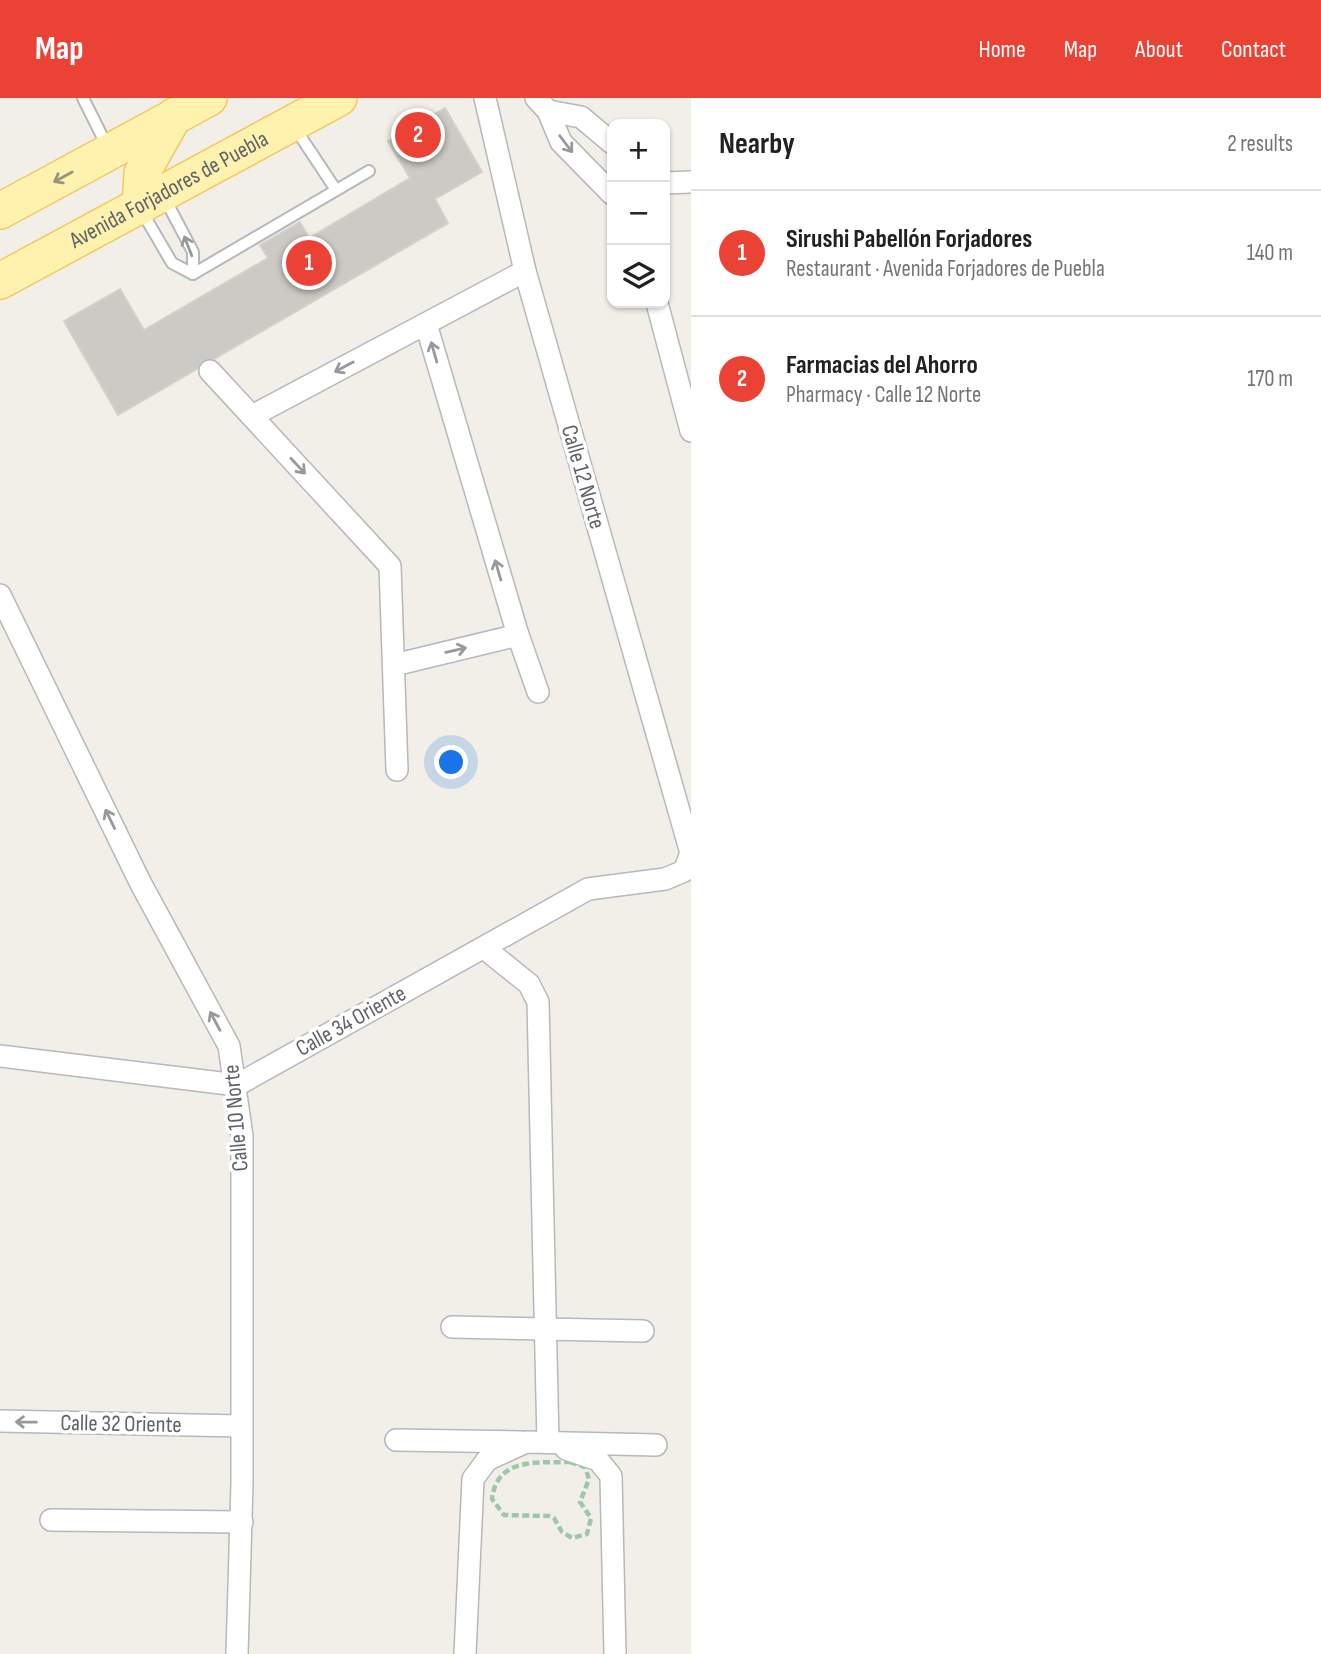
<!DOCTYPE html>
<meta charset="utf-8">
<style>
:root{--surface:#fff;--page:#f2f2f2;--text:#202124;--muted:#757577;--line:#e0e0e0;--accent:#ea4335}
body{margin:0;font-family:"Sofia Sans Condensed",sans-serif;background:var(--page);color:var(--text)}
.controls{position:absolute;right:21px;top:21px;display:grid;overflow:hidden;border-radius:14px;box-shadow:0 2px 5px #0004}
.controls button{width:63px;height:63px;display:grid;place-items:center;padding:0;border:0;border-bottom:2px solid var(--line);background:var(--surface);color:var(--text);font:35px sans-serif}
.you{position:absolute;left:452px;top:665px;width:24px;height:24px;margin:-18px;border:5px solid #fff;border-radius:50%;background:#1a73e8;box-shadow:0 0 0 10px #1a73e833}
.badge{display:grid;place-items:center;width:46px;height:46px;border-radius:50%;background:var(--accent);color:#fff;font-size:23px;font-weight:700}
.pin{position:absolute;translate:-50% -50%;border:4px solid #fff;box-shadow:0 2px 7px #0006}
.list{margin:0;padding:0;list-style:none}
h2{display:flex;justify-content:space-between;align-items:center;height:91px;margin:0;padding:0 28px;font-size:30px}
h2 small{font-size:23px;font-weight:400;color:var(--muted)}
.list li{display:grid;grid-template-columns:46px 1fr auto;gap:21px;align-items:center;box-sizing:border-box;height:126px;padding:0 28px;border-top:2px solid var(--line)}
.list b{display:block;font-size:26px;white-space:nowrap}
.list p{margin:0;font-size:23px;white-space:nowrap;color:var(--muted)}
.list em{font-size:23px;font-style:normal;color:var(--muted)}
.icon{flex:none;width:38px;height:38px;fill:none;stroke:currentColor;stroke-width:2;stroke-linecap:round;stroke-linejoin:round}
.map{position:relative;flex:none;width:691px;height:1556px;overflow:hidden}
header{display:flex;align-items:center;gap:42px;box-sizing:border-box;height:98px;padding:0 35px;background:var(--accent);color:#fff}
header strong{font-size:33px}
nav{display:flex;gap:38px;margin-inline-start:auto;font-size:24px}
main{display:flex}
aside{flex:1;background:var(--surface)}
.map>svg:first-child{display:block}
</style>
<header>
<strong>Map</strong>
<nav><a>Home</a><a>Map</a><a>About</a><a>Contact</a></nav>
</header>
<main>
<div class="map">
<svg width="691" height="1556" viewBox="0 0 691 1556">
<rect width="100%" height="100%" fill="#f1efe8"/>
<path fill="#cccac5" stroke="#d6d1c6" stroke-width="2" d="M445,10L482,74L435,101L448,125L118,317L64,223L120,191L144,232L268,160L260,147L300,124L309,140L410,80L388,43Z"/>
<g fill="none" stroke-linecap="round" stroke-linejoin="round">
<defs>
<g id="service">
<path d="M83,0L108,50"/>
<path d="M295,30L336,92"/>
<path d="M141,112L172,165L193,176V154L164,99"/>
<path d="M193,176L369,73"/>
</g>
<g id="minor">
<path d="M485,0L525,173L691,755"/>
<path d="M536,0L548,13L561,44L612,96"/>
<path d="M548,13L581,19L612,45"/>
<path d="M665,85L691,84"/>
<path d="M657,205L691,333"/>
<path d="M426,226L518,537L538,594"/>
<path d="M210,273L390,468L397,672"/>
<path d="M252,318L525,173"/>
<path d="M0,497L141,786L229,948L242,1038V1385L237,1556"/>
<path d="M394,567L518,537"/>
<path d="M484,850L529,886L538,904L548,1344"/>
<path d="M0,958L237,987L588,791L665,781L684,773L691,755"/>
<path d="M452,1229L643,1233"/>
<path d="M0,1323L241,1328"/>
<path d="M396,1342L521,1344"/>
<path d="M566,1351L598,1362L611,1378L615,1556"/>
<path d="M51,1422L242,1424"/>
<path d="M465,1556L473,1381L487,1362L526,1344L656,1347"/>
</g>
<g id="primary">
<path d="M140,109L142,75L174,18"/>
<path d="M0,113L209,0"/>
<path id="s1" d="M0,183L339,0"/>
</g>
</defs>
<use href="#service" stroke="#b5b8bc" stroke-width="14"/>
<use href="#minor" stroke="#b5b8bc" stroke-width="24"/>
<use href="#primary" stroke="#f2c960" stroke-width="38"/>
<path stroke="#9cc7a9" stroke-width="4.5" stroke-dasharray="7 3.5" stroke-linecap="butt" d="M570,1364L585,1369L589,1381L580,1404L591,1420L587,1436L572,1440L562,1434L554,1420L549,1418L504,1417L492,1401C497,1359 537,1365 570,1364Z"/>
<use href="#service" stroke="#fff" stroke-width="10"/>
<use href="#minor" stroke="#fff" stroke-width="21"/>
<use href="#primary" stroke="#fff2af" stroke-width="35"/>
</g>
<defs><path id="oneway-shaft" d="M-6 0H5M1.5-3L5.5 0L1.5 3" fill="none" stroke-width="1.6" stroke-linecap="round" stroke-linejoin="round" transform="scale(1.75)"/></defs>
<g stroke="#979a9d">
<use href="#oneway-shaft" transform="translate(566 46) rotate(53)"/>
<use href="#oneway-shaft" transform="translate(188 148) rotate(-111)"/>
<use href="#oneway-shaft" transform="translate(434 254) rotate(-106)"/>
<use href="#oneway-shaft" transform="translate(344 269) rotate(152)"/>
<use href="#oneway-shaft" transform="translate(298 368) rotate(47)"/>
<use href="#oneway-shaft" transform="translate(498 472) rotate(-106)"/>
<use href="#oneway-shaft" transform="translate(456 552) rotate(-13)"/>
<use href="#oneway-shaft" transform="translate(110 721) rotate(-116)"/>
<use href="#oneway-shaft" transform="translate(215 923) rotate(-118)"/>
<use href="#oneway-shaft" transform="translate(26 1324) rotate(-179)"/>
</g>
<use stroke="#979581" href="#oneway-shaft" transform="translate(63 79) rotate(151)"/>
<g text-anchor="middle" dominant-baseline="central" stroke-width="7" stroke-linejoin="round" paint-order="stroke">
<g font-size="23" fill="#5f6368" stroke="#fff">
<text stroke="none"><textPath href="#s1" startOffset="192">Avenida Forjadores de Puebla</textPath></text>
<text transform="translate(583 379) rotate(74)">Calle 12 Norte</text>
<text transform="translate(351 923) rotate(-29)">Calle 34 Oriente</text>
<text transform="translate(236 1020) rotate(-95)">Calle 10 Norte</text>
<text transform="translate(121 1326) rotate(1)">Calle 32 Oriente</text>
</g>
</g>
</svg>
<div class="controls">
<button>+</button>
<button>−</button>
<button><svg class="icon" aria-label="layers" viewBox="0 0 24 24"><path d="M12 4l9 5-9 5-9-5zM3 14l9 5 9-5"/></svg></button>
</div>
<div class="you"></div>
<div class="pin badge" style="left:309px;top:165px">1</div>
<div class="pin badge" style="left:418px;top:37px">2</div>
</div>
<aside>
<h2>Nearby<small>2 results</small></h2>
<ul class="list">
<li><span class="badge">1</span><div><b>Sirushi Pabellón Forjadores</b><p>Restaurant · Avenida Forjadores de Puebla</p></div><em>140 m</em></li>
<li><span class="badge">2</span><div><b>Farmacias del Ahorro</b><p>Pharmacy · Calle 12 Norte</p></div><em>170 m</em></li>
</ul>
</aside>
</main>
